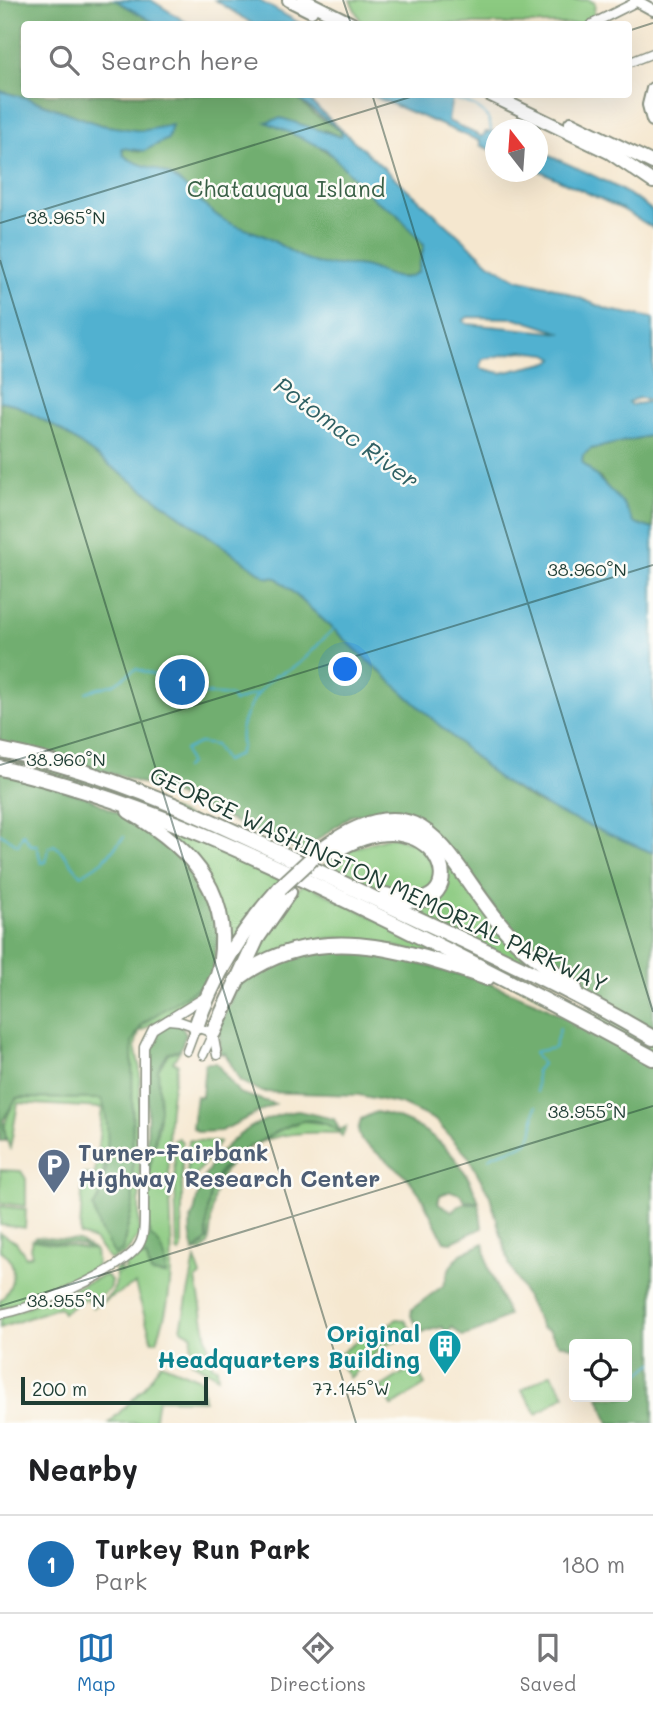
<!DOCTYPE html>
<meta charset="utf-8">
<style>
:root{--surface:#fff;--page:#f2f2f2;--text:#202124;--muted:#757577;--line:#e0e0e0;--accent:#1f6fb2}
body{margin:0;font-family:Mali,sans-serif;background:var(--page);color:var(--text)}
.controls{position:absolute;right:21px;bottom:21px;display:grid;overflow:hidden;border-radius:7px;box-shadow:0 7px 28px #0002}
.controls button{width:63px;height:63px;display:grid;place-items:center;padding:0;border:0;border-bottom:2px solid var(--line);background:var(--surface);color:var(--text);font:35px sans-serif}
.compass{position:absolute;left:485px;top:119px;width:63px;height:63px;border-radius:50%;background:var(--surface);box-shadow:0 7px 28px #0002;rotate:343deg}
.scale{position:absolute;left:21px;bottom:18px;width:187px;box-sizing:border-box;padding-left:7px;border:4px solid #1f3d34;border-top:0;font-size:19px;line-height:24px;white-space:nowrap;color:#1f3d34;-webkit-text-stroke:5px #fdfcf7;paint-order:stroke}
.you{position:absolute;left:346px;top:670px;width:24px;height:24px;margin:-18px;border:5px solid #fff;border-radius:50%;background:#1a73e8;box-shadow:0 0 0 10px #1a73e833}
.badge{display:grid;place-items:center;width:46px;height:46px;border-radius:50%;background:var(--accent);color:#fff;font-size:23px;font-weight:700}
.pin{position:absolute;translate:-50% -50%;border:4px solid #fff;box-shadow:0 2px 7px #0006}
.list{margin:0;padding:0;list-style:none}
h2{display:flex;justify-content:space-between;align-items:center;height:91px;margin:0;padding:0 28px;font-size:30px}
h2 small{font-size:23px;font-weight:400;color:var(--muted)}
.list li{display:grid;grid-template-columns:46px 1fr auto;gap:21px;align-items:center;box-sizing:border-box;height:98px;padding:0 28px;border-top:2px solid var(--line)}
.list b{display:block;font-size:26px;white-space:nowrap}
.list p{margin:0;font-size:23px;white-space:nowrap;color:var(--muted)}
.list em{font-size:23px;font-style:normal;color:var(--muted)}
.icon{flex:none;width:38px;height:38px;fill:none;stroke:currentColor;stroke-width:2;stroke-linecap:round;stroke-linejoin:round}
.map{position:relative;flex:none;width:653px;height:1423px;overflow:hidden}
.search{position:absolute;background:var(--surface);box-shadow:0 7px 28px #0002;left:21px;right:21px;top:21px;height:77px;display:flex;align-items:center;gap:18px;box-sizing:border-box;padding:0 24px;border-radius:7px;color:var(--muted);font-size:26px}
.sheet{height:189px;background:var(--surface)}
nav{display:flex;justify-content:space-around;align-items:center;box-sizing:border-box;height:98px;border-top:2px solid var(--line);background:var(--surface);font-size:19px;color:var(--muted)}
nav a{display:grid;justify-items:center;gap:4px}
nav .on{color:var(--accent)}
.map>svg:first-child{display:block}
</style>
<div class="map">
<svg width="653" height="1423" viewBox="0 0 653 1423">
<rect width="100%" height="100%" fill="#fdfcf7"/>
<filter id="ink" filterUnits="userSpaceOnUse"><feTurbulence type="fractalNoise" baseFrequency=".0143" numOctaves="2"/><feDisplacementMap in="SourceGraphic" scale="14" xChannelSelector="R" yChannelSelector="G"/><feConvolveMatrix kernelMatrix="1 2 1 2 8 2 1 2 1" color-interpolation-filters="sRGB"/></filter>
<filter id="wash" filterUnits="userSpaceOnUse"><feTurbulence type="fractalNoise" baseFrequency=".00686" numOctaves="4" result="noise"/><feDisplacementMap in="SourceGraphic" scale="28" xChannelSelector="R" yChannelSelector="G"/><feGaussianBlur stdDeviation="1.57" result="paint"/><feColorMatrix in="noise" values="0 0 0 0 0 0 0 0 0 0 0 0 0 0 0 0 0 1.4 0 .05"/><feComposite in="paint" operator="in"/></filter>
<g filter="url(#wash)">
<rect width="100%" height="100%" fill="#f5e7cf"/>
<g fill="#8cca81" stroke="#56845a" stroke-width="2">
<path d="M350,0H589L595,3L593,21L585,24H362Z"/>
<path d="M0,753C106,777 204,823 301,869C420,924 537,982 653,1043V1054L244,848L0,764Z"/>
<path d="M147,816L287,875L225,957Z"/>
<path d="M373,825L421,833L560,982L376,895L412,905L445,877L413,836Z"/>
<path d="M392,836L419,845L440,875L426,897H397L323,866L338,853Z"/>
<path d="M304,883L486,973C442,961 368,933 324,939C298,942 271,957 247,966L277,912Z"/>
<path d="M209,978L212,979L198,998L139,1032L135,1046L140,1069L139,1236L125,1254L110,1260L94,1240L80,1235L83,1174L95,1175L102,1108L18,1103L10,1148C0,1128 6,1116 17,1098L101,1099L107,1110L110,1126L99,1201L122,1251L133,1204L132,1042C139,1018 183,999 204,985Z"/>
<path d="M180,1050L173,1062L178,1064C156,1141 180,1222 168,1300C166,1314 161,1328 157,1341H152L135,1284L92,1308C110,1297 119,1291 115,1270L121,1266L119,1273L126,1269L124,1263L138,1251L166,1275L165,1257L150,1236L148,1224L147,1181L159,1124L158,1070L168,1053Z"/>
<path d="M303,1121L328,1124L338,1131L346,1127L342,1136L339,1133C287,1130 231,1136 214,1196C210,1213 212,1228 208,1245L202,1251L195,1252L204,1245C208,1192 210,1169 259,1142C274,1133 286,1126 303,1121Z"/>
<path d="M178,1138L182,1142V1249L179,1253L177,1251L174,1147V1140Z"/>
<path d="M189,1140L219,1142L190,1184L187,1176Z"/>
<path d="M0,1170L21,1171L26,1179V1206L0,1203Z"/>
<path d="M0,1206L26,1209L25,1228L0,1225Z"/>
<path d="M0,1233L16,1242L26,1257L32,1255L30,1248L32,1240L93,1250L82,1245L33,1239L36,1237L79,1241L95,1251L97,1266L58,1290L0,1309V1301C14,1287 20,1262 0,1250Z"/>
<path d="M195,1259L201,1276L196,1279L212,1366L217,1367L218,1377L192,1362L197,1356L191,1346L192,1335L181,1329Z"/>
<path d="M105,1275L111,1280L109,1290L90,1303L86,1298L63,1313L59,1307L0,1328V1318Z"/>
<path d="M397,1319L405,1320L414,1335L383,1346L350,1378L336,1359L337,1356L367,1334L372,1337Z"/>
<path d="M161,1363L202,1380L204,1400L158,1399L154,1423H109L144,1388Z"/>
<path d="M414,1366L425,1385L392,1406L381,1387Z"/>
<path d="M551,1373L565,1395L537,1414L522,1390Z"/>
</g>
<g fill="#71ae6f" stroke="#487652" stroke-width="2">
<path d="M0,0H115L157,24H24V94L294,95L314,114L342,132L341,137L325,130L308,139L340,161L375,200L396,213L424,245L418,272C398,285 383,271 363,266C346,263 329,269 311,262C294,255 280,244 264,236C251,230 237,228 224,221C202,209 188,189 167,175C153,167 129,166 121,151L125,147L139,152L155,130C100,134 52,104 0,91Z"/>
<path d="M0,401L14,404L59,429L266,577L277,578L500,780L533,800L653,853V1033L544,961L514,936L458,857L401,818L353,814L301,852L173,794L120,776L0,744Z"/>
<path d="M653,435V529L634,523L601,479L587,470L582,462L583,455L591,449Z"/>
<path d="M0,772L87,797L157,833L199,874L220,920L212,979L143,1023L132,1042L133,1204L122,1251L115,1255L100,1230L93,1207C109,1191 112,1119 101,1099L17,1098L3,1120L6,1141H0Z"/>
<path d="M366,949L481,980L538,1003L653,1064V1423H609L599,1397H627V1344H574V1348L558,1343L549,1330L542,1328L510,1266L490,1196L468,1156L435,1120L401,1104L359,1095L262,1092L240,1081L225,1053L220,1054L219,1027L239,981L291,952Z"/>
<path d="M170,1022L181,1024L186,1034L180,1050L168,1053L158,1070L160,1109L147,1181L148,1043L153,1032Z"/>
<path d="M205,1063H216L239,1093L275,1104L221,1131L198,1132L192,1127L196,1096L202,1097Z"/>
<path d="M298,1111L334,1119L340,1131C335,1130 331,1126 326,1124C299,1112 279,1132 257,1143C211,1164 206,1194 207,1240L194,1251C191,1240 189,1230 191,1219C192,1215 195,1213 195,1209C203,1157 244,1119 298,1111Z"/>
<path d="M376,1112C425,1121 462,1154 479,1202L465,1201L460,1194L451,1191L440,1195L438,1203L452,1211L464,1203L479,1204L482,1228L452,1242L444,1241L420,1194L407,1177L361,1140L358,1131L361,1119Z"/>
<path d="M148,1224L150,1236C164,1245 166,1258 166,1275L151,1273L146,1256L143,1258L138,1251Z"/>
<path d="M484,1243L488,1267L508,1315C493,1325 479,1333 462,1336L452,1327L448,1333L442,1327L422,1332L411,1316L412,1309L444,1285L450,1267L461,1254Z"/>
</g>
<g fill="#51b1d0" stroke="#387782" stroke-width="2" fill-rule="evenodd">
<path d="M115,0H151L189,24H157Z"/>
<path d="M215,0H258L301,24H253Z"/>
<path d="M0,91L27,98L101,125L141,131L172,125L168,139L144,151L122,148L123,155C137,167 156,166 171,176C191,188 203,208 224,220C236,227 251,230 264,236C281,244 297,258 316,263C332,267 347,263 363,266C383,270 398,286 418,272L424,245L396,213L375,200L326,149L266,122L281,118L341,137L342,132C327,119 309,109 294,95H303L489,263L517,279L555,288L609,310L653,318V400L639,398L628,402L631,405L653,401V435L591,449L583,455L582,462L624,504L634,523L653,529V853L559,813L500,780L277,578L266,577L59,429L14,404L0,401ZM468,317L516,318L562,333L468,324L463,321ZM522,351L547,354L554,358L550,362L501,373L480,368L483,359Z"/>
<path d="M442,94L452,98L448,121L482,137L486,132H495V152L480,145V141L370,95Z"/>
<path d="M538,151C577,168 618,184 653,211V228L622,209L538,170Z"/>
</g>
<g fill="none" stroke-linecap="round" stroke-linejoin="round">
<g stroke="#51b1d0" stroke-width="2">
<path d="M452,99C470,103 491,110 491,131"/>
<path d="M309,101L313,94"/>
<path d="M86,692L114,684L136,669L172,680L189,692L231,696L234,702L256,693"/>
<path d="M185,768L189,764L185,750L199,743L215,745L225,761L238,755L242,746C235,724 257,690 275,676C281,672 288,671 294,667C310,657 319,641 333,630"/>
<path d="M0,833L18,845L23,834L31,845H37L41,863L46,862L49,848L54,845C66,853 71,865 81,875L103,861L124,837"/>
<path d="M537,1092L536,1071L542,1064L534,1052L554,1048L560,1028"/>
<path d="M489,1158C501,1148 526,1151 532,1134C535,1125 533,1115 536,1106"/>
<path d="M633,1380L653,1363"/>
</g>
</g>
</g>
<g filter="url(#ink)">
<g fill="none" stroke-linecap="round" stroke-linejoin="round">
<defs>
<g id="minor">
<path d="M592,24L638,1"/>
<path d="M628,63L653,53"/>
<path d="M168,1020L179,1021L213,1033"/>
<path d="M213,1033L217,1055"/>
<path d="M187,1051L196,1027"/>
<path d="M203,1055L213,1033"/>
<path d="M0,1314C32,1309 116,1273 137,1248C144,1239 144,1228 144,1217V1047L153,1029L205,997"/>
</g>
<path id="secondary" d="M635,0L653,10"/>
<g id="trunk">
<path d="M289,0L311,11"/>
<path d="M304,0L352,24"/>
<path d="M653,89L649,105L653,120"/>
<path d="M489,94L609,152L653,182"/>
<path d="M571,123L653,163"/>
</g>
<g id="motorway">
<path d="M0,750C131,776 249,839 369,896C464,941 562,984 653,1038"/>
<path d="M0,768C129,797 243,850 360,907C459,955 557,1006 653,1058"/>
<path d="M129,811C195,850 236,897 218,976"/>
<path d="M322,849C427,775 444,858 502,926C523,951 551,968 575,989"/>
<path d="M335,851C447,784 482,930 386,895"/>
<path d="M236,980C313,919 404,949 487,978"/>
<path d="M196,1027C213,976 244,928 280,888"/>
<path d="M213,1033L257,938L289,892"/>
</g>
</defs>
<use href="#minor" stroke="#8a9282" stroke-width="11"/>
<use href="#secondary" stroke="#8a9282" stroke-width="14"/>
<use href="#trunk" stroke="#8a9282" stroke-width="16"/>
<use href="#motorway" stroke="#8a9282" stroke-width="18"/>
<use href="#minor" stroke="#fff" stroke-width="8"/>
<use href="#secondary" stroke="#fff" stroke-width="10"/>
<use href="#trunk" stroke="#fff" stroke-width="12"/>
<use href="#motorway" stroke="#fff" stroke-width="14"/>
<defs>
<path id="motorway-bridge" d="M280,888L322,849"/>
</defs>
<use href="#motorway-bridge" stroke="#8a9282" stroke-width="18" stroke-linecap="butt"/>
<use href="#motorway-bridge" stroke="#fff" stroke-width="14"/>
</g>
</g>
<path fill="none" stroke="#1f3d34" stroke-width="2" stroke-opacity="0.45" d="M343,0L351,24M628,31L653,23M372,94L653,1012M0,223L420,94M0,260L356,1423M0,765L653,565M0,1306L653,1106"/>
<defs>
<symbol id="parking-pin" viewBox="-11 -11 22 30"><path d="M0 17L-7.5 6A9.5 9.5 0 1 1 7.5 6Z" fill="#5c6f8a" stroke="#fdfcf7"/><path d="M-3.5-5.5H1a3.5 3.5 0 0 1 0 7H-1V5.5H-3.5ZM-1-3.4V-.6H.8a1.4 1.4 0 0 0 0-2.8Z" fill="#fff"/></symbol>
<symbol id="building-pin" viewBox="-11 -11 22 30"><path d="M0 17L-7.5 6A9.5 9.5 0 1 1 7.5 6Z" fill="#0f9aa8" stroke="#fdfcf7"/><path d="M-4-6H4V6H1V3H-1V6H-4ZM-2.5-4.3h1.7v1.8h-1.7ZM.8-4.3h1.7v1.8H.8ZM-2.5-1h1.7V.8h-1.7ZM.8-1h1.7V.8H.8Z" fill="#fff"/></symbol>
</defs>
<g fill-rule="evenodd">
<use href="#parking-pin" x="35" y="1146" width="38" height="52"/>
<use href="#building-pin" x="426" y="1327" width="38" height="52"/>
</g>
<g text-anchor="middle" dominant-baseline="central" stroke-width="5" stroke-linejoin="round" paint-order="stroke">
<g font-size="23" fill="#3a6047" stroke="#fdfcf7">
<text x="286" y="188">Chatauqua Island</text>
</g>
<g font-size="23" fill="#1f3d34" stroke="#fdfcf7">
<text transform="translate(379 879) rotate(25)">GEORGE WASHINGTON MEMORIAL PARKWAY</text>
</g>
<g font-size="23" font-weight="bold" fill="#4e5e75" stroke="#fdfcf7" text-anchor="start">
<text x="78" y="1152">Turner-Fairbank<tspan x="78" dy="26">Highway Research Center</tspan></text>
</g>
<g font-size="23" font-weight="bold" fill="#0d838f" stroke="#fdfcf7" text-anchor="end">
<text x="420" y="1333">Original<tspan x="420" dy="26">Headquarters Building</tspan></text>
</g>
<g font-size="24" font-style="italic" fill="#2e6063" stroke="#fdfcf7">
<text transform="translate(347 432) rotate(36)">Potomac River</text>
</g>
</g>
<g font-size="18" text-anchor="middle" fill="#1f3d34" stroke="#fdfcf7" stroke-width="5" stroke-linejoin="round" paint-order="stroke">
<text x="66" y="224">38.965°N</text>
<text x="587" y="576">38.960°N</text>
<text x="66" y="766">38.960°N</text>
<text x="587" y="1118">38.955°N</text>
<text x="66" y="1307">38.955°N</text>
<text x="351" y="1395">77.145°W</text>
</g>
</svg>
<div class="controls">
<button><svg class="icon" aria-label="locate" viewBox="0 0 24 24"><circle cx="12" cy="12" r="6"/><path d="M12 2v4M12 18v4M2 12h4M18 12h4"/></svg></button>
</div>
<svg class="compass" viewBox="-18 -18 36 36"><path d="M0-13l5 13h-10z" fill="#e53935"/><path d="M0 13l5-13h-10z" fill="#757577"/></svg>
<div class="scale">200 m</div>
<div class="you"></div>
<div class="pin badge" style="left:182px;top:682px">1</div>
<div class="search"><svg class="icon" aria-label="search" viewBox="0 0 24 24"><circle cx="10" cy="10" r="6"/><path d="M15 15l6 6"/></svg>Search here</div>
</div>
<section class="sheet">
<h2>Nearby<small></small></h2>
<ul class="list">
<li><span class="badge">1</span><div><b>Turkey Run Park</b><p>Park</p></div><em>180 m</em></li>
</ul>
</section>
<nav>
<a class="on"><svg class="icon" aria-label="map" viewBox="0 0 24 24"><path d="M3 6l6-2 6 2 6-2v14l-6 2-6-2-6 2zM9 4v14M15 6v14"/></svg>Map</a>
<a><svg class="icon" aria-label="directions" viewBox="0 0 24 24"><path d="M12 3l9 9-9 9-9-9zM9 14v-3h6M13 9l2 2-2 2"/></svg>Directions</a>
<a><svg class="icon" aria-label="saved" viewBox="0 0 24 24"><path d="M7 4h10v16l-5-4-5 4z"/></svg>Saved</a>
</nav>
